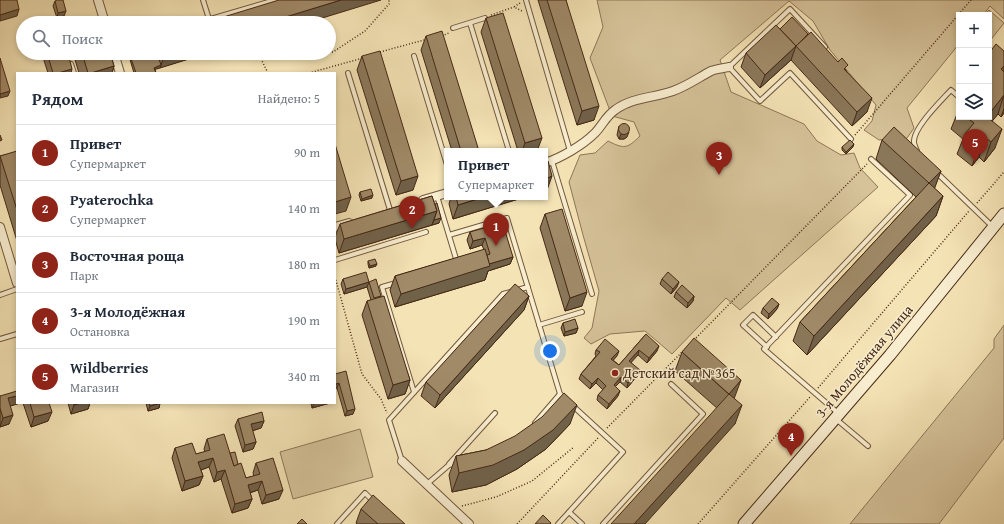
<!DOCTYPE html>
<html lang="ru">
<meta charset="utf-8">
<style>
:root{--surface:#fff;--page:#f6f6f7;--text:#1f2937;--muted:#747a83;--line:#e0e1e3;--accent:#8f2418}
body{margin:0;font-family:"Gentium Book Plus",serif;background:var(--page);color:var(--text)}
.controls{position:absolute;right:12px;top:12px;display:grid;overflow:hidden;border-radius:0px;box-shadow:0 2px 6px #0003}
.controls button{width:36px;height:36px;display:grid;place-items:center;padding:0;border:0;border-bottom:1px solid var(--line);background:var(--surface);color:var(--text);font:20px sans-serif}
.you{position:absolute;left:550px;top:351px;width:14px;height:14px;margin:-10px;border:3px solid #fff;border-radius:50%;background:#1a73e8;box-shadow:0 0 0 6px #1a73e833}
.badge{display:grid;place-items:center;width:26px;height:26px;border-radius:50%;background:var(--accent);color:#fff;font-size:13px;font-weight:700}
.pin{position:absolute;translate:-50% -33px;filter:drop-shadow(0 1px 2px #0008)}
.pin::after{content:'';position:absolute;top:21px;width:14px;height:12px;background:inherit;clip-path:polygon(0 0,100% 0,50% 100%)}
.popup{position:absolute;left:444px;top:148px;width:104px;height:52px;box-sizing:border-box;display:grid;place-content:center;border-radius:0px;background:var(--surface);filter:drop-shadow(0 1px 3px #0005);font-size:13px;white-space:nowrap;color:var(--muted)}
.popup b{font-size:15px;color:var(--text)}
.popup::after{content:'';position:absolute;left:50%;top:100%;margin-left:-8px;border:8px solid transparent;border-top-color:var(--surface)}
.list{margin:0;padding:0;list-style:none}
h2{display:flex;justify-content:space-between;align-items:center;height:52px;margin:0;padding:0 16px;font-size:17px}
h2 small{font-size:13px;font-weight:400;color:var(--muted)}
.list li{display:grid;grid-template-columns:26px 1fr auto;gap:12px;align-items:center;box-sizing:border-box;height:56px;padding:0 16px;border-top:1px solid var(--line)}
.list b{display:block;font-size:15px;white-space:nowrap}
.list p{margin:0;font-size:13px;white-space:nowrap;color:var(--muted)}
.list em{font-size:13px;font-style:normal;color:var(--muted)}
.icon{flex:none;width:22px;height:22px;fill:none;stroke:currentColor;stroke-width:2;stroke-linecap:round;stroke-linejoin:round}
.map{position:relative;flex:none;width:1004px;height:524px;overflow:hidden}
.search{position:absolute;background:var(--surface);box-shadow:0 2px 6px #0003;left:16px;top:16px;width:320px;height:44px;display:flex;align-items:center;gap:10px;box-sizing:border-box;padding:0 14px;border-radius:22px;color:var(--muted);font-size:15px}
.panel{position:absolute;background:var(--surface);box-shadow:0 2px 6px #0003;left:16px;top:72px;width:320px;height:332px;border-radius:0px}
.map>svg:first-child{display:block}
</style>
<div class="map">
<svg width="1004" height="524" viewBox="0 0 1004 524">
<rect width="100%" height="100%" fill="#f4e3b5"/>
<filter id="stains"><feTurbulence type="fractalNoise" baseFrequency=".005" numOctaves="4"/><feColorMatrix values="0 0 0 0 .2 0 0 0 0 .09 0 0 0 0 .02 0 0 0 .5 -.17"/></filter>
<radialGradient id="worn" r=".72"><stop offset=".6" stop-color="#630" stop-opacity="0"/><stop offset="1" stop-color="#630" stop-opacity=".3"/></radialGradient>
<g fill="#d6c39a" stroke="#8e7658">
<path d="M597,0H1004V19L990,6L983,15H959V44L907,108L914,128L907,138L898,147L886,139L879,140L864,130L872,121L876,105L830,50L813,21L789,1L720,60L731,92L804,124L817,141L841,155L854,153L860,168L878,187L740,310L726,298L672,354L645,331L610,334L591,344L584,338L592,328L599,291L583,235L569,182L580,155L595,153L608,141C624,149 627,149 640,136L634,122L612,116L590,58L603,27Z"/>
<path d="M989,10L1004,23L989,42V15H985Z"/>
<path d="M1004,325V438L939,524H850L994,348V339Z"/>
<path d="M360,429L373,477L293,499L280,452Z"/>
</g>
<g fill="none" stroke-linecap="round" stroke-linejoin="round">
<defs>
<g id="service">
<path d="M203,0L209,19"/>
<path d="M526,0L570,151"/>
<path d="M197,23L275,0"/>
<path d="M470,23L509,151"/>
<path d="M453,28L485,18"/>
<path d="M821,51L825,47L790,9L729,67L760,101L790,73L851,139"/>
<path d="M414,56L447,165"/>
<path d="M71,64L74,73"/>
<path d="M348,73L390,210"/>
<path d="M917,151C916,148 914,145 914,142C913,128 941,101 951,90L959,97"/>
<path d="M552,161L592,294"/>
<path d="M936,172L993,227"/>
<path d="M437,196L457,262"/>
<path d="M449,235L507,218L560,394L565,398"/>
<path d="M335,260L426,232"/>
<path d="M396,283L382,287L414,392"/>
<path d="M0,295L17,289"/>
<path d="M539,325L582,312"/>
<path d="M0,339L17,334"/>
<path d="M767,347L743,325L753,315L776,337"/>
<path d="M838,413L764,349L910,195L871,159"/>
<path d="M836,419L868,446"/>
<path d="M535,423L560,394"/>
<path d="M402,461L389,420L503,294L528,287"/>
<path d="M449,464L495,413"/>
<path d="M427,484L449,465L457,463"/>
<path d="M569,512L623,452L573,406"/>
<path d="M337,524L365,493L373,501"/>
<path d="M558,524L569,512L582,524"/>
<path d="M603,524L703,414L671,384"/>
</g>
<g id="minor">
<path d="M98,0L105,23"/>
<path d="M114,53L120,73"/>
<path d="M545,163C561,158 583,145 595,133C602,126 606,116 615,110C632,97 654,98 673,91C687,86 698,78 711,71C716,69 723,68 729,67"/>
<path d="M423,200L447,193"/>
<path d="M0,227L17,283"/>
<path d="M335,227L349,223"/>
<path d="M402,461L469,524"/>
</g>
<path id="secondary" d="M744,524L890,355L1004,214"/>
</defs>
<use href="#service" stroke="#72583d" stroke-width="6"/>
<use href="#minor" stroke="#72583d" stroke-width="10"/>
<use href="#secondary" stroke="#462915" stroke-width="13"/>
<g stroke="#462915" stroke-width="1.5" stroke-dasharray="1 2" stroke-linecap="butt">
<path d="M520,3L514,7L522,11"/>
<path d="M491,15L514,7"/>
<path d="M442,36L449,33"/>
<path d="M329,52H333L365,31L389,4V0"/>
<path d="M380,52L424,40"/>
<path d="M268,73L261,59L274,53"/>
<path d="M309,73L363,58"/>
<path d="M855,135L971,0"/>
<path d="M977,203L1004,172"/>
<path d="M335,277L362,374L381,399L387,413"/>
<path d="M694,340L867,164"/>
<path d="M818,388L969,211"/>
<path d="M607,428L686,348"/>
<path d="M462,506L496,497L532,481L574,447"/>
<path d="M517,524L598,438"/>
<path d="M698,524L810,397"/>
</g>
<use href="#service" stroke="#f8edcf" stroke-width="4"/>
<use href="#minor" stroke="#f8edcf" stroke-width="8"/>
<use href="#secondary" stroke="#f8edcf" stroke-width="11"/>
</g>
<g fill="#8a7759" stroke="#462915">
<path d="M538,0H566L594,120L577,125Z"/>
<path d="M55,1L64,16L57,18L53,6Z"/>
<path d="M486,18L537,151H518L481,32Z"/>
<path d="M780,29L808,34L846,70L867,112L852,126L791,60L760,88L741,67L746,53Z"/>
<path d="M426,36L479,151H452L421,50Z"/>
<path d="M1004,51V113L1001,117L998,114L992,121L995,148L984,162L979,157L972,166L957,154L963,139L951,129L959,109V117H989V53Z"/>
<path d="M43,53H68L71,73H48L42,54Z"/>
<path d="M73,53H110L114,66L112,73H79Z"/>
<path d="M128,53H208L155,69L156,73H134Z"/>
<path d="M362,56L413,190L396,195L357,70Z"/>
<path d="M619,126L627,137L624,139H619L617,135Z"/>
<path d="M882,140L941,171L934,188L943,196L936,216L807,355L793,341L800,322L916,197L876,159Z"/>
<path d="M842,147H853L846,154L842,150Z"/>
<path d="M17,152V241L0,185V156Z"/>
<path d="M360,192L372,198L361,201L359,195Z"/>
<path d="M432,196L439,223L339,253L335,239V237L340,224Z"/>
<path d="M451,197H525L453,219L449,204Z"/>
<path d="M545,214L582,306L565,311L540,228Z"/>
<path d="M470,232L493,235L513,257L510,264L488,271L485,280L395,307L390,290L395,276L484,250L482,245L470,249L467,240Z"/>
<path d="M368,261L376,266L369,268L368,264Z"/>
<path d="M343,279L369,282L381,297L410,380L405,394L388,399L362,315L367,301L371,300L367,287L344,294L341,284Z"/>
<path d="M662,279L677,287L671,294L660,284Z"/>
<path d="M676,292L694,296L693,301L687,308L674,297Z"/>
<path d="M529,296L524,310L435,408L421,396L426,382Z"/>
<path d="M779,304L777,309L768,319L761,313L763,308Z"/>
<path d="M563,323L578,328L576,333L564,336L561,328Z"/>
<path d="M646,334L657,351L647,363L638,355L631,362L638,375L627,388L620,382L615,386L618,396L607,409L597,400L598,395L603,390L596,383L590,389L579,379L581,374L596,356L595,354L596,350L617,356L613,360L619,365Z"/>
<path d="M682,352L734,399L735,424L675,371Z"/>
<path d="M335,374L353,414L345,416L337,388L335,389Z"/>
<path d="M0,396L20,403L10,406L9,424L0,427Z"/>
<path d="M23,403H49L48,421L31,427Z"/>
<path d="M68,403H90L88,409L71,414Z"/>
<path d="M146,403H160L159,408L148,411Z"/>
<path d="M311,403H330L312,408Z"/>
<path d="M238,419L264,421L261,428L252,431L256,442L253,449L243,452L235,426Z"/>
<path d="M570,424L546,449L517,469L486,485L452,492L449,475L456,456L486,450Z"/>
<path d="M207,439L230,453L238,464L246,478L254,476L253,473L256,463L279,499L262,504L258,490L250,493L252,499L248,508L232,513L221,479L214,482L209,467L201,470L203,476L199,485L182,491L172,458L175,448L196,454L205,452L204,449Z"/>
<path d="M798,444L797,447L793,451L790,448V445Z"/>
<path d="M361,509L405,524H357L356,523Z"/>
</g>
<g fill="#706149" stroke="#462915">
<path d="M341,0H381L306,23H266Z"/>
<path d="M19,9L17,16L0,21V15Z"/>
<path d="M66,11L64,16L57,18L58,13Z"/>
<path d="M796,46L791,60L760,88L765,75Z"/>
<path d="M168,53H208L160,68L165,54Z"/>
<path d="M161,65L160,68L153,70L154,68Z"/>
<path d="M114,66L112,73H91Z"/>
<path d="M1004,66V77L1001,69Z"/>
<path d="M72,69L71,73H58Z"/>
<path d="M10,91L8,96L0,98V94Z"/>
<path d="M1004,95L998,114L980,136L986,117H989V114Z"/>
<path d="M872,98L867,112L852,126L857,112Z"/>
<path d="M599,106L594,120L577,125L582,111Z"/>
<path d="M1004,109V113L1001,117Z"/>
<path d="M1002,129L995,148L984,162L991,142Z"/>
<path d="M629,132L627,137L624,139H619L621,134Z"/>
<path d="M542,138L537,151H522L525,143Z"/>
<path d="M986,138L979,157L972,166L979,147Z"/>
<path d="M854,144L853,147L846,154V152Z"/>
<path d="M941,171L934,190L929,183Z"/>
<path d="M418,176L413,190L396,195L401,181Z"/>
<path d="M552,176L547,190L545,191V179Z"/>
<path d="M373,195L372,198L361,201L362,199Z"/>
<path d="M943,196L936,216L807,355L814,336Z"/>
<path d="M351,197L346,211L335,214V202Z"/>
<path d="M484,197H525L453,219L458,205Z"/>
<path d="M437,211L432,225L339,253L344,239Z"/>
<path d="M441,218L439,223L432,225L434,220Z"/>
<path d="M485,238L482,245L470,249L473,241Z"/>
<path d="M513,257L510,264L488,271L485,280L395,307L401,294L485,265Z"/>
<path d="M377,264L376,266L369,268L370,266Z"/>
<path d="M369,282L367,287L344,294L346,289Z"/>
<path d="M679,282L677,287L671,294L673,289Z"/>
<path d="M587,292L582,306L565,311L570,298Z"/>
<path d="M529,296L524,310L435,408L440,395Z"/>
<path d="M694,296L693,301L687,308L688,303Z"/>
<path d="M779,304L777,309L768,319L769,314Z"/>
<path d="M578,328L576,333L564,336L565,332Z"/>
<path d="M659,346L657,351L647,363L649,358Z"/>
<path d="M639,350L638,355L628,366L629,361Z"/>
<path d="M619,351L617,356L610,364L611,359Z"/>
<path d="M640,370L638,375L627,388L628,383Z"/>
<path d="M621,377L620,382L612,390L614,385Z"/>
<path d="M598,378L596,383L590,389L592,384Z"/>
<path d="M410,380L405,394L388,399L393,385Z"/>
<path d="M741,380L734,399L729,394Z"/>
<path d="M339,383L337,388L335,389L336,384Z"/>
<path d="M620,391L618,396L607,409L609,404Z"/>
<path d="M17,396V403H20L4,408L8,398Z"/>
<path d="M80,403H90L88,409L71,414L74,405Z"/>
<path d="M160,403L159,408L148,411L150,406Z"/>
<path d="M314,403H330L312,408Z"/>
<path d="M577,405L570,424L546,449L517,469L486,485L452,492L459,473Z"/>
<path d="M742,405L735,424L645,524H634Z"/>
<path d="M355,409L353,414L345,416L347,411Z"/>
<path d="M52,412L48,421L31,427L34,417Z"/>
<path d="M13,415L9,424L0,427L3,418Z"/>
<path d="M264,421L261,428L248,432L251,424Z"/>
<path d="M256,442L253,449L243,452L245,445Z"/>
<path d="M213,458L209,467L195,472L198,462Z"/>
<path d="M225,470L221,479L214,482L217,472Z"/>
<path d="M203,476L199,485L182,491L185,481Z"/>
<path d="M262,481L258,490L244,494L248,485Z"/>
<path d="M283,490L279,499L262,504L266,495Z"/>
<path d="M252,499L248,508L232,513L235,504Z"/>
</g>
<g fill="#a08a68" stroke="#462915">
<path d="M0,0H17L19,9L0,15Z"/>
<path d="M57,0H63L66,11L58,13L55,1Z"/>
<path d="M279,0H341L266,23H204Z"/>
<path d="M547,0H566L599,106L582,111Z"/>
<path d="M503,13L542,138L525,143L486,18Z"/>
<path d="M127,17L129,22L126,23H120L119,20Z"/>
<path d="M792,17L808,34L796,46L780,29Z"/>
<path d="M776,25L796,46L811,32L838,62L842,58L848,65L844,69L872,98L857,112L796,46L765,75L746,53Z"/>
<path d="M442,31L479,151H461L426,36Z"/>
<path d="M996,44L1004,51V66L1001,69L1004,72V95L989,114V82L991,79L989,77V53Z"/>
<path d="M380,51L418,176L401,181L362,56Z"/>
<path d="M47,53H68L72,69L58,73H53Z"/>
<path d="M82,53H110L114,66L91,73H88Z"/>
<path d="M129,53H157L161,65L154,68L156,73H136Z"/>
<path d="M0,58L10,91L0,94Z"/>
<path d="M966,117H987L1002,129L991,142L986,138L979,147L964,135L974,123Z"/>
<circle cx="624" cy="129" r="5.5"/>
<path d="M894,127L941,171L929,183L882,140Z"/>
<path d="M0,135L2,140L0,141Z"/>
<path d="M850,140L854,144L846,152L842,147Z"/>
<path d="M335,144L351,197L335,202Z"/>
<path d="M17,151V210L0,156Z"/>
<path d="M548,161L552,176L545,179V162Z"/>
<path d="M929,183L943,196L814,336L800,322Z"/>
<path d="M371,189L373,195L362,199L360,192Z"/>
<path d="M432,196L437,211L344,239L340,224Z"/>
<path d="M456,197H484L458,205Z"/>
<path d="M437,203L441,218L434,220L437,211L435,204Z"/>
<path d="M562,209L587,292L570,298L545,214Z"/>
<path d="M491,226L493,235L505,231L513,257L489,264L487,255L490,254L485,238L473,241L470,232Z"/>
<path d="M485,249L490,266L401,294L395,276Z"/>
<path d="M375,259L377,264L370,266L368,261Z"/>
<path d="M366,272L369,282L346,289L343,279Z"/>
<path d="M668,272L679,282L673,289L662,279Z"/>
<path d="M376,279L381,296L374,298L369,282Z"/>
<path d="M515,284L529,296L440,395L426,382Z"/>
<path d="M682,285L694,296L688,303L676,292Z"/>
<path d="M384,296L410,380L393,385L367,301Z"/>
<path d="M772,298L779,304L769,314L763,308Z"/>
<path d="M575,319L578,328L565,332L563,323Z"/>
<path d="M646,334L659,346L649,358L639,350L629,361L640,370L628,383L621,377L614,385L620,391L609,404L598,395L606,386L598,378L592,384L581,374L600,352L596,350L605,339L619,351L611,359L619,365Z"/>
<path d="M694,338L741,380L729,394L682,352Z"/>
<path d="M346,371L355,409L347,411L339,383L336,384L335,382V374Z"/>
<path d="M17,391V396L8,398L13,415L3,418L0,408V396Z"/>
<path d="M564,393L577,405L553,430L524,450L493,465L459,473L456,456L486,450L515,436L542,417Z"/>
<path d="M729,394L742,405L634,524H611Z"/>
<path d="M30,403H49L52,412L34,417Z"/>
<path d="M74,403H80L74,405Z"/>
<path d="M149,403H160L150,406Z"/>
<path d="M262,412L264,421L251,424L256,442L245,445L238,419Z"/>
<path d="M224,434L234,466L241,463L246,478L260,474L256,463L273,458L283,490L266,495L262,481L248,485L252,499L235,504L225,470L217,472L213,458L198,462L203,476L185,481L175,448L192,443L196,454L210,450L207,439Z"/>
<path d="M795,441L798,444L794,449L790,445Z"/>
<path d="M235,452L238,464L234,466L230,453Z"/>
<path d="M373,495L405,524H378L361,509Z"/>
<path d="M543,515L551,523L550,524H535Z"/>
<path d="M302,519L307,524H297Z"/>
</g>
<circle fill="#8f2418" stroke="#f8edcf" stroke-width="1.5" cx="615" cy="373" r="4"/>
<g text-anchor="middle" dominant-baseline="central" stroke-width="3" stroke-linejoin="round" paint-order="stroke">
<g font-size="14" fill="#462915" stroke="#f8edcf">
<text transform="translate(864 361) rotate(-50)">3-я Молодёжная улица</text>
</g>
<g font-size="14" fill="#462915" stroke="#f8edcf" text-anchor="start">
<text x="623" y="373">Детский сад №365</text>
</g>
</g>
<rect width="100%" height="100%" filter="url(#stains)"/>
<rect width="100%" height="100%" fill="url(#worn)"/>
</svg>
<div class="controls">
<button>+</button>
<button>−</button>
<button><svg class="icon" aria-label="layers" viewBox="0 0 24 24"><path d="M12 4l9 5-9 5-9-5zM3 14l9 5 9-5"/></svg></button>
</div>
<div class="you"></div>
<div class="pin badge" style="left:496px;top:246px">1</div>
<div class="popup"><b>Привет</b>Супермаркет</div>
<div class="pin badge" style="left:412px;top:229px">2</div>
<div class="pin badge" style="left:719px;top:175px">3</div>
<div class="pin badge" style="left:791px;top:456px">4</div>
<div class="pin badge" style="left:975px;top:162px">5</div>
<div class="search"><svg class="icon" aria-label="search" viewBox="0 0 24 24"><circle cx="10" cy="10" r="6"/><path d="M15 15l6 6"/></svg>Поиск</div>
<section class="panel">
<h2>Рядом<small>Найдено: 5</small></h2>
<ul class="list">
<li><span class="badge">1</span><div><b>Привет</b><p>Супермаркет</p></div><em>90 m</em></li>
<li><span class="badge">2</span><div><b>Pyaterochka</b><p>Супермаркет</p></div><em>140 m</em></li>
<li><span class="badge">3</span><div><b>Восточная роща</b><p>Парк</p></div><em>180 m</em></li>
<li><span class="badge">4</span><div><b>3-я Молодёжная</b><p>Остановка</p></div><em>190 m</em></li>
<li><span class="badge">5</span><div><b>Wildberries</b><p>Магазин</p></div><em>340 m</em></li>
</ul>
</section>
</div>
